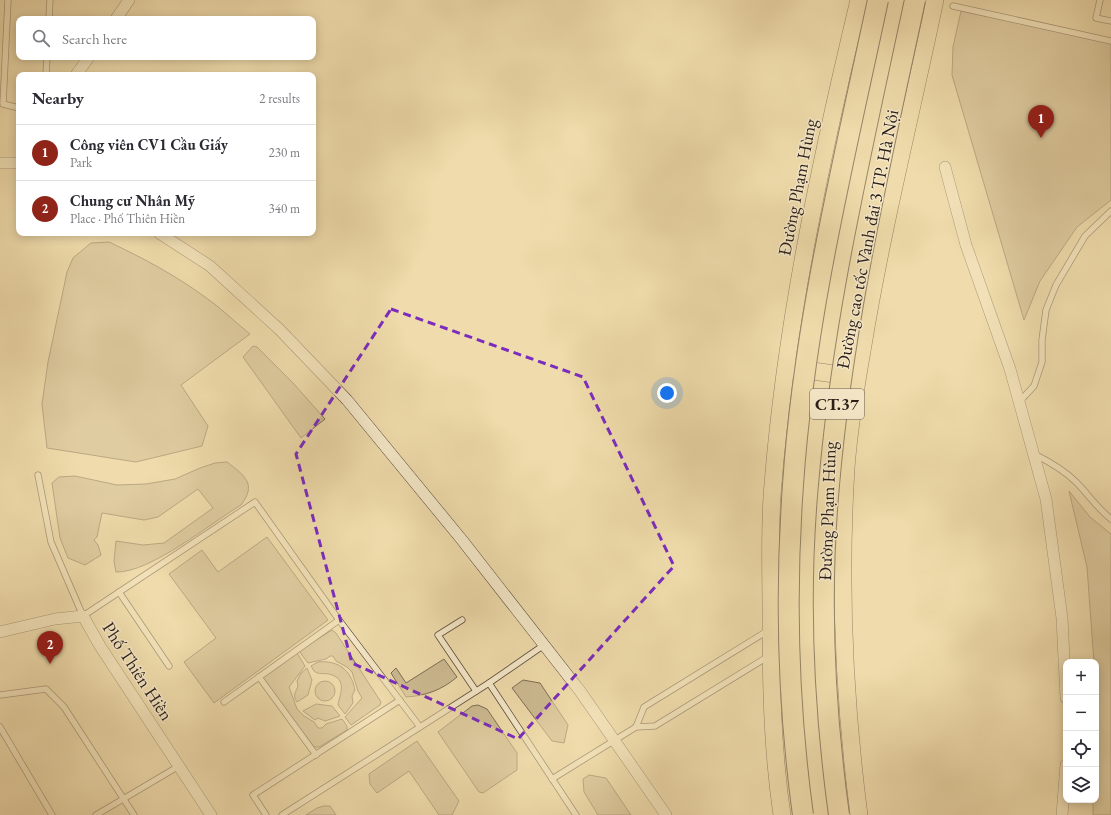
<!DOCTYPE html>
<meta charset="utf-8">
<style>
:root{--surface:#fff;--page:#f7f7f7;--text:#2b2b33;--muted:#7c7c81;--line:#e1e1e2;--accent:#8f2418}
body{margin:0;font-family:"EB Garamond",serif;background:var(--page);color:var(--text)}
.controls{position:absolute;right:12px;bottom:12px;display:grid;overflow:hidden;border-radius:8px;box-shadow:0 2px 10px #0003}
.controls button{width:36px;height:36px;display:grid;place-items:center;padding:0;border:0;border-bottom:1px solid var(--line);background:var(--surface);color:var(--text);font:20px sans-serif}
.you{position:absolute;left:667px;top:393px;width:14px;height:14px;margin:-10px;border:3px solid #fff;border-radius:50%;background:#1a73e8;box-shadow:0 0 0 6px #1a73e833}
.badge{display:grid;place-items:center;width:26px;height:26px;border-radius:50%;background:var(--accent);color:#fff;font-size:13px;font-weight:700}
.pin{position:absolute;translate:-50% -33px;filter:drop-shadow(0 1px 2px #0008)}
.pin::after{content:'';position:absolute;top:21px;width:14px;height:12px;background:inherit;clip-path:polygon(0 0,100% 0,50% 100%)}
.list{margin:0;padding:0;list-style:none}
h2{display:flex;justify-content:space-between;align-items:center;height:52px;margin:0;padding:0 16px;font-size:17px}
h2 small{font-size:13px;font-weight:400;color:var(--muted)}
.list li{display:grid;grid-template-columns:26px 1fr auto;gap:12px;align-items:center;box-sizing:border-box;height:56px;padding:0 16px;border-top:1px solid var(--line)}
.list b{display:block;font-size:15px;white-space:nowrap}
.list p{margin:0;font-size:13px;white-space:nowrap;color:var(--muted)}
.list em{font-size:13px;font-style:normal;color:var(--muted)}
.icon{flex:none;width:22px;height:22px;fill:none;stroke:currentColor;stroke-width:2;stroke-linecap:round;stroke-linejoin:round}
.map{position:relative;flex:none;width:1111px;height:815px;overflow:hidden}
.search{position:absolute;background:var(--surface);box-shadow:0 2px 10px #0003;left:16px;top:16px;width:300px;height:44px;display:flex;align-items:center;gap:10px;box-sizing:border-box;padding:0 14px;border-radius:8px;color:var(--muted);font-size:15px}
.panel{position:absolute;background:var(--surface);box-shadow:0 2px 10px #0003;left:16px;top:72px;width:300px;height:164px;border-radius:8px}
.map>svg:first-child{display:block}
</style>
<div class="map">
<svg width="1111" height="815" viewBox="0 0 1111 815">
<rect width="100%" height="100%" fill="#efdbab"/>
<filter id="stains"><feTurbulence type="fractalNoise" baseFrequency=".005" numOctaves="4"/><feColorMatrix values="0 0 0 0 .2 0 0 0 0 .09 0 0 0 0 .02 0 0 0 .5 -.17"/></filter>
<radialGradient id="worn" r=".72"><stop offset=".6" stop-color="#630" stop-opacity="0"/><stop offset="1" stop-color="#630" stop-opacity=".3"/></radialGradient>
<g fill="#cdbb92" stroke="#7b6c55">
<path d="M961,11L1111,42V200L1077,227L1040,281L1024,320L952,75L953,47Z"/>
<path d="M109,242C143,258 175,275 205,297C221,308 235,322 250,334L181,385L208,426L202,446L136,462L47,448L42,404L48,362L67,272L73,258L91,243Z"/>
<path d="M253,346L257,347L293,383L325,419L301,438L243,357Z"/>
<path d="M227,462C245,476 257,484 241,505C211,523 150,573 116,572L114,561L116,541L143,545L164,543L213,508L198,489L158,517L144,520L102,513L97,537L94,540L98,545L101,555L85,565L68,558L60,538L52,483L59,477L75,476L117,485L146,484L175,479L200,468L215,463Z"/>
<path d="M1069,491L1090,517L1111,534V815H1093V800H1096V662H1094L1087,567Z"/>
<path d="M267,537L328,620L214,703L184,662L216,638L169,574L202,550L218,572Z"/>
<path d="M332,630L336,633L381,702L380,705L351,725L345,717L362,698L358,691L352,672L347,667L336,661L333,656H330L326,659L308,663L299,651Z"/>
<path d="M297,653L305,666L289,687L297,709L304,716L314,722L318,728H322L326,724L342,719L347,726V730L319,747H314L262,678Z"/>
<path d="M444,659L457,677C442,690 425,696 406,697L391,673L396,668L406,683Z"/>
<path d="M318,662C337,660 351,669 355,690L352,696L353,703L345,714L338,705C340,693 348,679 329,674C323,673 319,675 314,671L311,666Z"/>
<path d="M307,668L312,680L308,695L297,702C292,696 296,692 298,686L297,681L301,673Z"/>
<path d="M523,680L540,683L568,725L564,743L552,741L512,688Z"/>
<circle cx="325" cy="691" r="10"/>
<path d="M316,704L332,706L340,716L325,721L318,718L315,720L303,711Z"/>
<path d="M478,705L487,709L517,753V770L483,793L479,792L438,732L472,706Z"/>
<path d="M417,741L459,801L452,815H439L409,771L377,793L370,784L369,774Z"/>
<path d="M589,775L606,778L631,815H598L584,792L583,779Z"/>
<path d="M324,806H330L336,815H306L317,808Z"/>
</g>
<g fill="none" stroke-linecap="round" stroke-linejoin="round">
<defs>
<g id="service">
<path d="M8,0L3,104L19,108"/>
<path d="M1100,0L1096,18L1111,21"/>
<path d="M953,6L1111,41"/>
<path d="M49,19L50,0"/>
<path d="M46,75L47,57"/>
<path d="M1019,402L1034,386L1042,362V340L1046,310L1056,285L1085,236L1111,211"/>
<path d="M1034,454C1050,462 1064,470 1076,482C1088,494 1097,508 1111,519"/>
<path d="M38,475L51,542L83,616L255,502L339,620L420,727"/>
<path d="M119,592L169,666"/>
<path d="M462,620L438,635L476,691"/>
<path d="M259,677L316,755"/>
<path d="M489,683L576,815"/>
<path d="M0,695L46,689L64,707L134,815"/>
<path d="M224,702L339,620"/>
<path d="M0,727L52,815"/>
<path d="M636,727L644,707L769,630"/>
<path d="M552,779L636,727L655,726L769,656"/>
<path d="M96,815L179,766"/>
<path d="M266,815L253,795L400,700"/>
<path d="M282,815L489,683L544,645"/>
</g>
<g id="minor">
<path d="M116,19L129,0"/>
<path d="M76,75L89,57"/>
<path d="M0,163H19"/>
<path d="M945,167L966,245L1010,369L1046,499L1062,618L1066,698"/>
<path d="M159,233L210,266L280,330L347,400L462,540L580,691L666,815"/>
<path d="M0,632L55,619L83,616L100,646L211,815"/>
<path d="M1062,815L1066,765"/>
</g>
<g id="primary">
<path d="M792,368L855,377"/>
<path d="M782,815C772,748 771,680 771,613C771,570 769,527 773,484C786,321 821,159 859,0"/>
<path d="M859,815C844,700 839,583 846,468C849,427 856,385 863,345C882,229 911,115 935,0"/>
</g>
</defs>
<use href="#service" stroke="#5a4c3d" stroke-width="7"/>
<use href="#minor" stroke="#5a4c3d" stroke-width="12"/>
<use href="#primary" stroke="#291d18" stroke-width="18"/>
<use href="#service" stroke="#f5e8c8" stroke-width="5.5"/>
<use href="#minor" stroke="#f5e8c8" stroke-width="11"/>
<use href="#primary" stroke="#efdbab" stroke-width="17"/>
<defs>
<g id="motorway-bridge">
<path d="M803,815C788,706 785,595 793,485C804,321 844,160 878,0"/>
<path d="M839,815C824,706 819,594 829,485C843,321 881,160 915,0"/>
</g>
</defs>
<use href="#motorway-bridge" stroke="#291d18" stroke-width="22" stroke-linecap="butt"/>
<use href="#motorway-bridge" stroke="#efdbab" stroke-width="20"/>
</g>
<path d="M0 0H1111V815H0ZM391,309L583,377L674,566L518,739L352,663L296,454Z" fill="#efdbab" fill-opacity=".55" fill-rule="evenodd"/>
<path fill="none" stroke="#7b2cbf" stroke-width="3" stroke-dasharray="8 5" stroke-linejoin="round" d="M391,309L583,377L674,566L518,739L352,663L296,454Z"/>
<g text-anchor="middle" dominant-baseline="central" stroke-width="3" stroke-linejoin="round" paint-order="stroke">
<rect fill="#f5e8c8" stroke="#665a4d" stroke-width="1" x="810" y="389" width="54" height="30" rx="3"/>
<g font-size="17" font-weight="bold" fill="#291d18">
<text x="837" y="404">CT.37</text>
</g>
<g font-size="18" fill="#291d18" stroke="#f5e8c8">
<text transform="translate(797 187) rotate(-79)">Đường Phạm Hùng</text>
<text transform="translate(867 239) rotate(-79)">Đường cao tốc Vành đai 3 TP. Hà Nội</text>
<text transform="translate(827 511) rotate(-88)">Đường Phạm Hùng</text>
<text transform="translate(138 671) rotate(57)">Phố Thiên Hiền</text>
</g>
</g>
<rect width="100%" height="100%" filter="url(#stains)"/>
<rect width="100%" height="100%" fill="url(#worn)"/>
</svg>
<div class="controls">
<button>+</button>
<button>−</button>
<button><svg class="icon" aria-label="locate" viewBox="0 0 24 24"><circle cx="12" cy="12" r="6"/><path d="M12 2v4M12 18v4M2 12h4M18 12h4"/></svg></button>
<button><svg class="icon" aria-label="layers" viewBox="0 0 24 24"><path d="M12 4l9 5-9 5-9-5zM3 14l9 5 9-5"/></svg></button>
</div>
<div class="you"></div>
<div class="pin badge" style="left:1041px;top:138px">1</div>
<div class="pin badge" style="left:50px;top:664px">2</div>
<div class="search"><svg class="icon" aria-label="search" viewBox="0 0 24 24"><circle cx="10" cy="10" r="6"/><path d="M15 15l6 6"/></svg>Search here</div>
<section class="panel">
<h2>Nearby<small>2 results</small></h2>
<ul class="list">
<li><span class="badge">1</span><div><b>Công viên CV1 Cầu Giấy</b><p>Park</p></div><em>230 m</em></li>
<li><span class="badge">2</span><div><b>Chung cư Nhân Mỹ</b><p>Place · Phố Thiên Hiền</p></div><em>340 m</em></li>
</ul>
</section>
</div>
